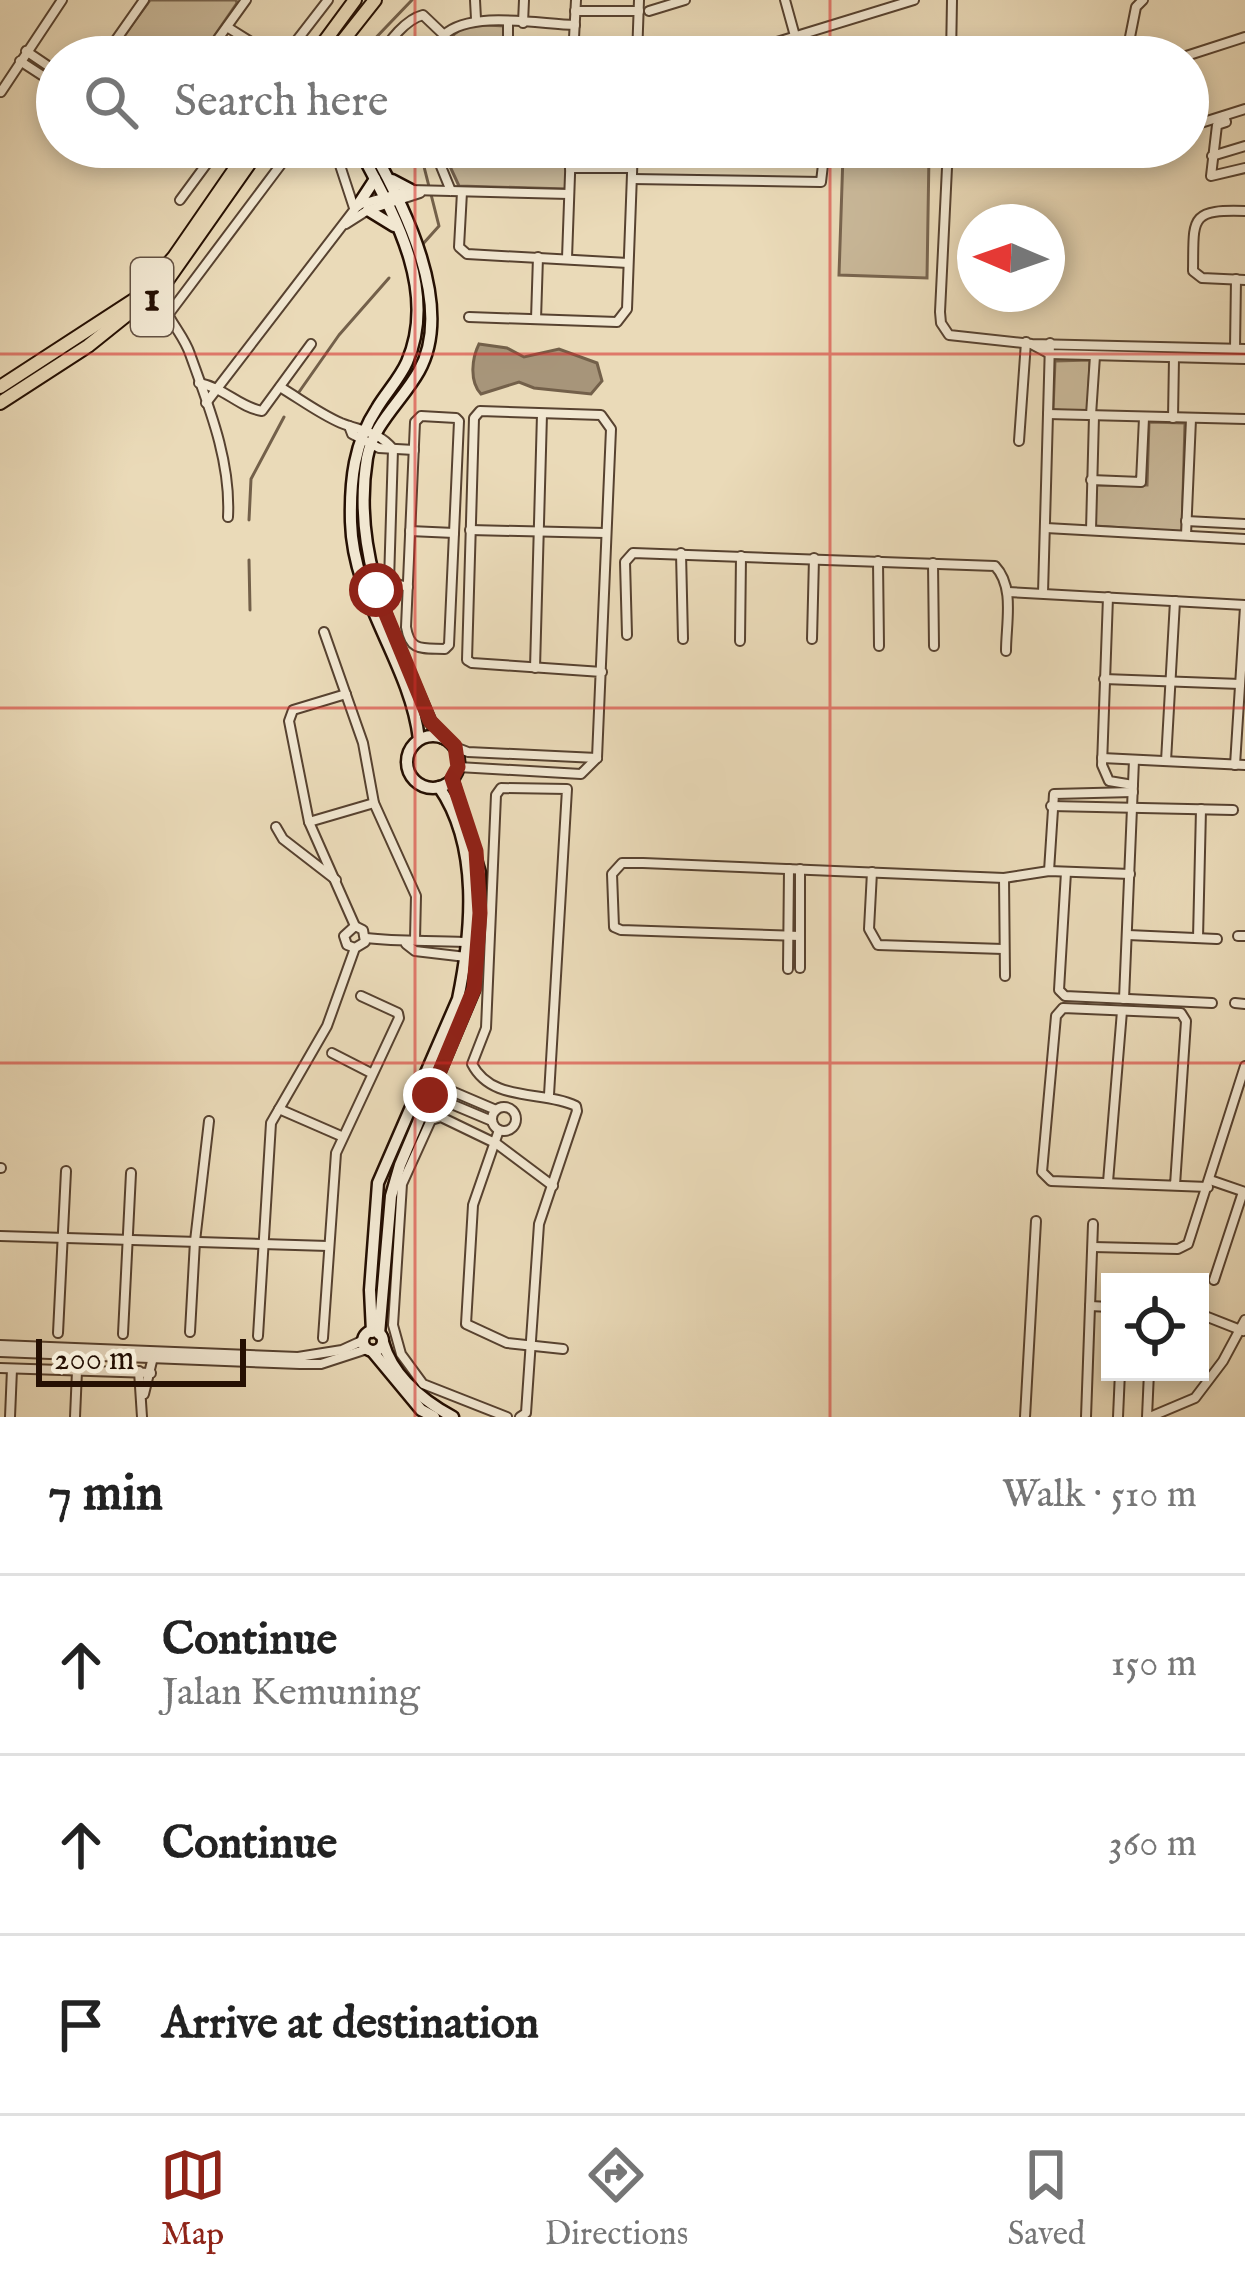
<!DOCTYPE html>
<meta charset="utf-8">
<style>
:root{--surface:#fff;--page:#f6f6f6;--text:#222;--muted:#767676;--line:#e0e0e0;--accent:#8f2418}
body{margin:0;font-family:"IM FELL English",serif;background:var(--page);color:var(--text)}
.controls{position:absolute;right:36px;bottom:36px;display:grid;overflow:hidden;border-radius:0px;box-shadow:0 6px 18px #0003}
.controls button{width:108px;height:108px;display:grid;place-items:center;padding:0;border:0;border-bottom:3px solid var(--line);background:var(--surface);color:var(--text);font:60px sans-serif}
.compass{position:absolute;left:957px;top:204px;width:108px;height:108px;border-radius:50%;background:var(--surface);box-shadow:0 6px 18px #0003;rotate:272deg}
.scale{position:absolute;left:36px;bottom:30px;width:210px;box-sizing:border-box;padding-left:12px;border:6px solid #261003;border-top:0;font-size:33px;line-height:42px;white-space:nowrap;color:#261003;-webkit-text-stroke:9px #f1e7d1;paint-order:stroke}
.stop{position:absolute;width:36px;height:36px;margin:-27px;border:9px solid #8f2418;border-radius:50%;background:#fff}
.stop.end{background:#8f2418;border-color:#fff;box-shadow:0 3px 12px #0008}
.list{margin:0;padding:0;list-style:none}
h2{display:flex;justify-content:space-between;align-items:center;height:156px;margin:0;padding:0 48px;font-size:51px}
h2 small{font-size:39px;font-weight:400;color:var(--muted)}
.list li{display:grid;grid-template-columns:78px 1fr auto;gap:36px;align-items:center;box-sizing:border-box;height:180px;padding:0 48px;border-top:3px solid var(--line)}
.list b{display:block;font-size:45px;white-space:nowrap}
.list p{margin:0;font-size:39px;white-space:nowrap;color:var(--muted)}
.list em{font-size:39px;font-style:normal;color:var(--muted)}
.icon{flex:none;width:66px;height:66px;fill:none;stroke:currentColor;stroke-width:2;stroke-linecap:round;stroke-linejoin:round}
.map{position:relative;flex:none;width:1245px;height:1417px;overflow:hidden}
.search{position:absolute;background:var(--surface);box-shadow:0 6px 18px #0003;left:36px;right:36px;top:36px;height:132px;display:flex;align-items:center;gap:30px;box-sizing:border-box;padding:0 42px;border-radius:66px;color:var(--muted);font-size:45px}
.sheet{height:696px;background:var(--surface)}
nav{display:flex;justify-content:space-around;align-items:center;box-sizing:border-box;height:168px;border-top:3px solid var(--line);background:var(--surface);font-size:33px;color:var(--muted)}
nav a{display:grid;justify-items:center;gap:6px}
nav .on{color:var(--accent)}
.map>svg:first-child{display:block}
</style>
<div class="map">
<svg width="1245" height="1417" viewBox="0 0 1245 1417">
<rect width="100%" height="100%" fill="#eadab8"/>
<filter id="stains"><feTurbulence type="fractalNoise" baseFrequency=".00167" numOctaves="4"/><feColorMatrix values="0 0 0 0 .2 0 0 0 0 .09 0 0 0 0 .02 0 0 0 .5 -.17"/></filter>
<radialGradient id="worn" r=".72"><stop offset=".6" stop-color="#630" stop-opacity="0"/><stop offset="1" stop-color="#630" stop-opacity=".3"/></radialGradient>
<g fill="#c9b899" stroke="#78644e" stroke-width="3">
<path d="M150,0H236L237,3L200,57H108Z"/>
<path d="M468,24L505,26V57H464L453,35Z"/>
<path d="M441,147H567L566,189L459,186Z"/>
<path d="M843,155H929L927,278L839,275Z"/>
<path d="M1090,360L1088,412L1053,410L1055,361Z"/>
<path d="M1149,422L1185,423L1182,532L1095,526L1096,485H1147Z"/>
</g>
<path fill="#a7957a" stroke="#73604a" stroke-width="3" d="M479,344L507,348L524,357L559,349L597,363L602,381L591,394L534,388L519,382L481,394C469,381 472,358 479,344Z"/>
<g fill="none" stroke-linecap="round" stroke-linejoin="round">
<g stroke="#73604a" stroke-width="3">
<path d="M364,57L365,49L412,0"/>
<path d="M419,147L439,226L422,245"/>
<path d="M299,392L339,335L389,278"/>
<path d="M249,520L251,479L284,417"/>
<path d="M249,560L250,610"/>
</g>
<defs>
<g id="street">
<path d="M475,0L476,19"/>
<path d="M785,0L795,36"/>
<path d="M575,11H639"/>
<path d="M649,11L685,0"/>
<path d="M523,23L524,0"/>
<path d="M227,27L275,57"/>
<path d="M444,35C471,10 538,24 575,25"/>
<path d="M26,51L57,72"/>
<path d="M104,57L144,0"/>
<path d="M205,57L246,0"/>
<path d="M284,57L328,0"/>
<path d="M382,57C387,41 407,19 423,15L444,35L457,57"/>
<path d="M508,57V23"/>
<path d="M573,57L576,0"/>
<path d="M637,57L639,0"/>
<path d="M728,57L914,0"/>
<path d="M951,57L952,0"/>
<path d="M1126,57L1136,7L1143,0"/>
<path d="M1183,57L1245,37"/>
<path d="M20,61L57,85"/>
<path d="M1,92L62,0"/>
<path d="M1224,116L1226,122L1217,125L1211,176L1245,168"/>
<path d="M1188,127L1245,109"/>
<path d="M334,147L354,208"/>
<path d="M433,147L451,191"/>
<path d="M948,147L940,312L941,323L949,335L1032,344L1245,349"/>
<path d="M1212,156L1245,146"/>
<path d="M127,162L138,147"/>
<path d="M570,168H632"/>
<path d="M632,179L821,182L825,147"/>
<path d="M462,192L459,247L467,254L628,263"/>
<path d="M180,200L219,147"/>
<path d="M1245,211C1188,209 1194,219 1193,271L1202,278L1245,280"/>
<path d="M346,224L368,210L420,193"/>
<path d="M567,258L571,147"/>
<path d="M163,287C158,312 182,330 190,354C209,407 231,461 228,517"/>
<path d="M131,314L166,315"/>
<path d="M168,315L294,147"/>
<path d="M469,317L617,322L627,309L633,147"/>
<path d="M536,319L538,257"/>
<path d="M1033,345L1050,354L1245,359"/>
<path d="M1235,348L1236,279"/>
<path d="M199,383C225,388 239,407 262,411L311,344"/>
<path d="M280,387C300,399 320,414 341,423C361,431 378,431 393,449L389,582L408,587"/>
<path d="M206,403L358,205L411,190L569,194"/>
<path d="M1048,414L1245,419"/>
<path d="M1091,415L1095,356"/>
<path d="M421,416L456,418L459,421L449,645L445,649C422,648 410,652 406,627L415,422Z"/>
<path d="M1173,418L1174,358"/>
<path d="M349,426L352,434L379,448L414,450"/>
<path d="M1019,441L1026,342"/>
<path d="M1091,480L1141,482L1144,418"/>
<path d="M1186,521L1245,524"/>
<path d="M1046,528L1245,539"/>
<path d="M470,530L605,533"/>
<path d="M1091,530L1094,416"/>
<path d="M410,531L454,533"/>
<path d="M1186,535L1191,419"/>
<path d="M681,553L683,639"/>
<path d="M878,561L879,646"/>
<path d="M933,563L934,646"/>
<path d="M1008,592L1245,605"/>
<path d="M1043,593L1050,343"/>
<path d="M1108,597L1102,765L1109,781L1133,785"/>
<path d="M324,632L363,743L374,803L416,896L415,939"/>
<path d="M627,635L625,562L633,553L995,566C1015,587 1006,623 1006,651"/>
<path d="M812,639L814,558"/>
<path d="M740,641L741,556"/>
<path d="M535,668L542,414"/>
<path d="M1104,679L1240,684"/>
<path d="M346,694L293,710L289,721L309,822L355,926"/>
<path d="M455,747L468,752L597,758"/>
<path d="M597,758L611,429L601,415L480,411L474,418L467,660L472,663L602,672"/>
<path d="M1102,758L1245,765"/>
<path d="M1166,761L1175,601"/>
<path d="M1235,765L1245,607"/>
<path d="M458,767L581,774L597,758"/>
<path d="M1051,806L1233,810"/>
<path d="M309,822L374,803"/>
<path d="M276,827L283,839L336,880"/>
<path d="M1049,871L1054,794L1133,792"/>
<path d="M872,872L869,929L878,945L1003,949"/>
<path d="M1066,872L1059,990L1065,996L1212,1003"/>
<path d="M1004,878L1005,976"/>
<path d="M1128,935L1217,939"/>
<path d="M800,936L621,930L614,927L612,874L622,863H643L1004,878L1049,871L1130,874"/>
<path d="M1238,936H1245"/>
<path d="M366,938C400,942 431,940 465,942L469,947"/>
<path d="M1198,938L1201,809"/>
<path d="M406,944L415,951L466,957"/>
<path d="M800,968V869"/>
<path d="M788,969L789,869"/>
<path d="M1124,999L1134,760"/>
<path d="M1235,1003L1245,1004"/>
<path d="M332,1053L371,1073"/>
<path d="M435,1084L496,1110"/>
<path d="M430,1095L492,1121"/>
<circle cx="504" cy="1119" r="12"/>
<path d="M279,1109L341,1136"/>
<path d="M499,1130L473,1205L466,1324L507,1343L563,1349"/>
<path d="M0,1168H1"/>
<path d="M1210,1180L1245,1192"/>
<path d="M1108,1182L1122,1011"/>
<path d="M1175,1185L1186,1021L1181,1013L1063,1008L1056,1016L1042,1172L1051,1181L1208,1187"/>
<path d="M0,1236L328,1246"/>
<path d="M1093,1247L1178,1249L1188,1244L1245,1066"/>
<path d="M1214,1280L1243,1192"/>
<path d="M1090,1306L1110,1307"/>
<path d="M1200,1314L1243,1331"/>
<path d="M190,1332L195,1241L209,1121"/>
<path d="M58,1333L66,1171"/>
<path d="M123,1334L131,1173"/>
<path d="M258,1336L271,1123L327,1026L355,948L365,942L363,930L355,926L344,936L347,945L355,948"/>
<path d="M323,1338L336,1153L399,1018L398,1013L361,996"/>
<path d="M0,1345L298,1357L342,1350L364,1340"/>
<path d="M0,1352L300,1364H321L367,1349"/>
<path d="M0,1368L151,1373"/>
<path d="M139,1371L142,1417"/>
<path d="M144,1394L153,1357"/>
<path d="M10,1417L12,1369"/>
<path d="M75,1417L77,1371"/>
<path d="M507,1417L423,1384L401,1354L393,1325L402,1184L431,1120L441,1117L497,1144L553,1186"/>
<path d="M520,1417L526,1413L539,1224L577,1111L576,1106C543,1090 492,1103 472,1064L486,1028L496,795L501,788L567,789L549,1095"/>
<path d="M1025,1417L1036,1221"/>
<path d="M1086,1417L1093,1224"/>
<path d="M1118,1417L1120,1372"/>
<path d="M1147,1417L1149,1372"/>
<path d="M1150,1417L1195,1398L1223,1361L1245,1320"/>
</g>
<g id="secondary">
<path d="M358,147C392,211 439,289 407,362C400,378 386,393 377,408C354,443 350,480 351,522C353,601 410,663 419,739"/>
<path d="M371,147C404,206 455,306 419,371C403,400 373,424 367,458C351,556 393,634 430,721L443,738"/>
<path d="M392,180L411,190"/>
<path d="M358,205L375,179"/>
<path d="M368,210L394,226"/>
<circle cx="433" cy="762" r="26"/>
<circle cx="373" cy="1341" r="10"/>
<path d="M372,1332L370,1290L378,1183L458,999C472,931 480,846 439,787"/>
<path d="M379,1334L391,1196L400,1165L474,990L480,873L452,779"/>
<path d="M383,1342C393,1377 422,1400 453,1417"/>
<path d="M372,1351L421,1410L434,1417"/>
</g>
<g id="primary">
<path d="M313,57L355,0"/>
<path d="M330,57L375,0"/>
<path d="M0,387L140,296L174,257L250,147"/>
<path d="M0,403L88,346L164,285L261,147"/>
</g>
</defs>
<use href="#street" stroke="#574230" stroke-width="12"/>
<use href="#secondary" stroke="#261003" stroke-width="15"/>
<use href="#primary" stroke="#261003" stroke-width="16"/>
<use href="#street" stroke="#f1e7d1" stroke-width="8"/>
<use href="#secondary" stroke="#f1e7d1" stroke-width="10"/>
<use href="#primary" stroke="#eadab8" stroke-width="12"/>
</g>
<g fill="none" stroke-linecap="round" stroke-linejoin="round">
<path stroke="#8f2418" stroke-width="15" d="M376,590L430,721L455,746L458,767L452,778L476,851L480,913L474,989L430,1095"/>
</g>
<path fill="none" stroke="#d62828" stroke-width="3" stroke-opacity="0.55" d="M415,0V57M830,0V57M415,147V1417M830,147V1417M0,354H1245M0,708H1245M0,1063H1245"/>
<g text-anchor="middle" dominant-baseline="central" stroke-width="9" stroke-linejoin="round" paint-order="stroke">
<rect fill="#f1e7d1" stroke="#635041" stroke-width="3" x="131" y="258" width="42" height="78" rx="9"/>
<g font-size="45" font-weight="bold" fill="#261003">
<text x="152" y="297">1</text>
</g>
</g>
<rect width="100%" height="100%" filter="url(#stains)"/>
<rect width="100%" height="100%" fill="url(#worn)"/>
</svg>
<div class="controls">
<button><svg class="icon" aria-label="locate" viewBox="0 0 24 24"><circle cx="12" cy="12" r="6"/><path d="M12 2v4M12 18v4M2 12h4M18 12h4"/></svg></button>
</div>
<svg class="compass" viewBox="-18 -18 36 36"><path d="M0-13l5 13h-10z" fill="#e53935"/><path d="M0 13l5-13h-10z" fill="#767676"/></svg>
<div class="scale">200 m</div>
<div class="stop" style="left:376px;top:590px"></div>
<div class="stop end" style="left:430px;top:1095px"></div>
<div class="search"><svg class="icon" aria-label="search" viewBox="0 0 24 24"><circle cx="10" cy="10" r="6"/><path d="M15 15l6 6"/></svg>Search here</div>
</div>
<section class="sheet">
<h2>7 min<small>Walk · 510 m</small></h2>
<ul class="list">
<li><svg class="icon" aria-label="ahead" viewBox="0 0 24 24"><path d="M12 20V5M6 11l6-6 6 6"/></svg><div><b>Continue</b><p>Jalan Kemuning</p></div><em>150 m</em></li>
<li><svg class="icon" aria-label="ahead" viewBox="0 0 24 24"><path d="M12 20V5M6 11l6-6 6 6"/></svg><div><b>Continue</b></div><em>360 m</em></li>
<li><svg class="icon" aria-label="arrive" viewBox="0 0 24 24"><path d="M6 21V4h12l-3 4 3 4H6"/></svg><div><b>Arrive at destination</b></div></li>
</ul>
</section>
<nav>
<a class="on"><svg class="icon" aria-label="map" viewBox="0 0 24 24"><path d="M3 6l6-2 6 2 6-2v14l-6 2-6-2-6 2zM9 4v14M15 6v14"/></svg>Map</a>
<a><svg class="icon" aria-label="directions" viewBox="0 0 24 24"><path d="M12 3l9 9-9 9-9-9zM9 14v-3h6M13 9l2 2-2 2"/></svg>Directions</a>
<a><svg class="icon" aria-label="saved" viewBox="0 0 24 24"><path d="M7 4h10v16l-5-4-5 4z"/></svg>Saved</a>
</nav>
